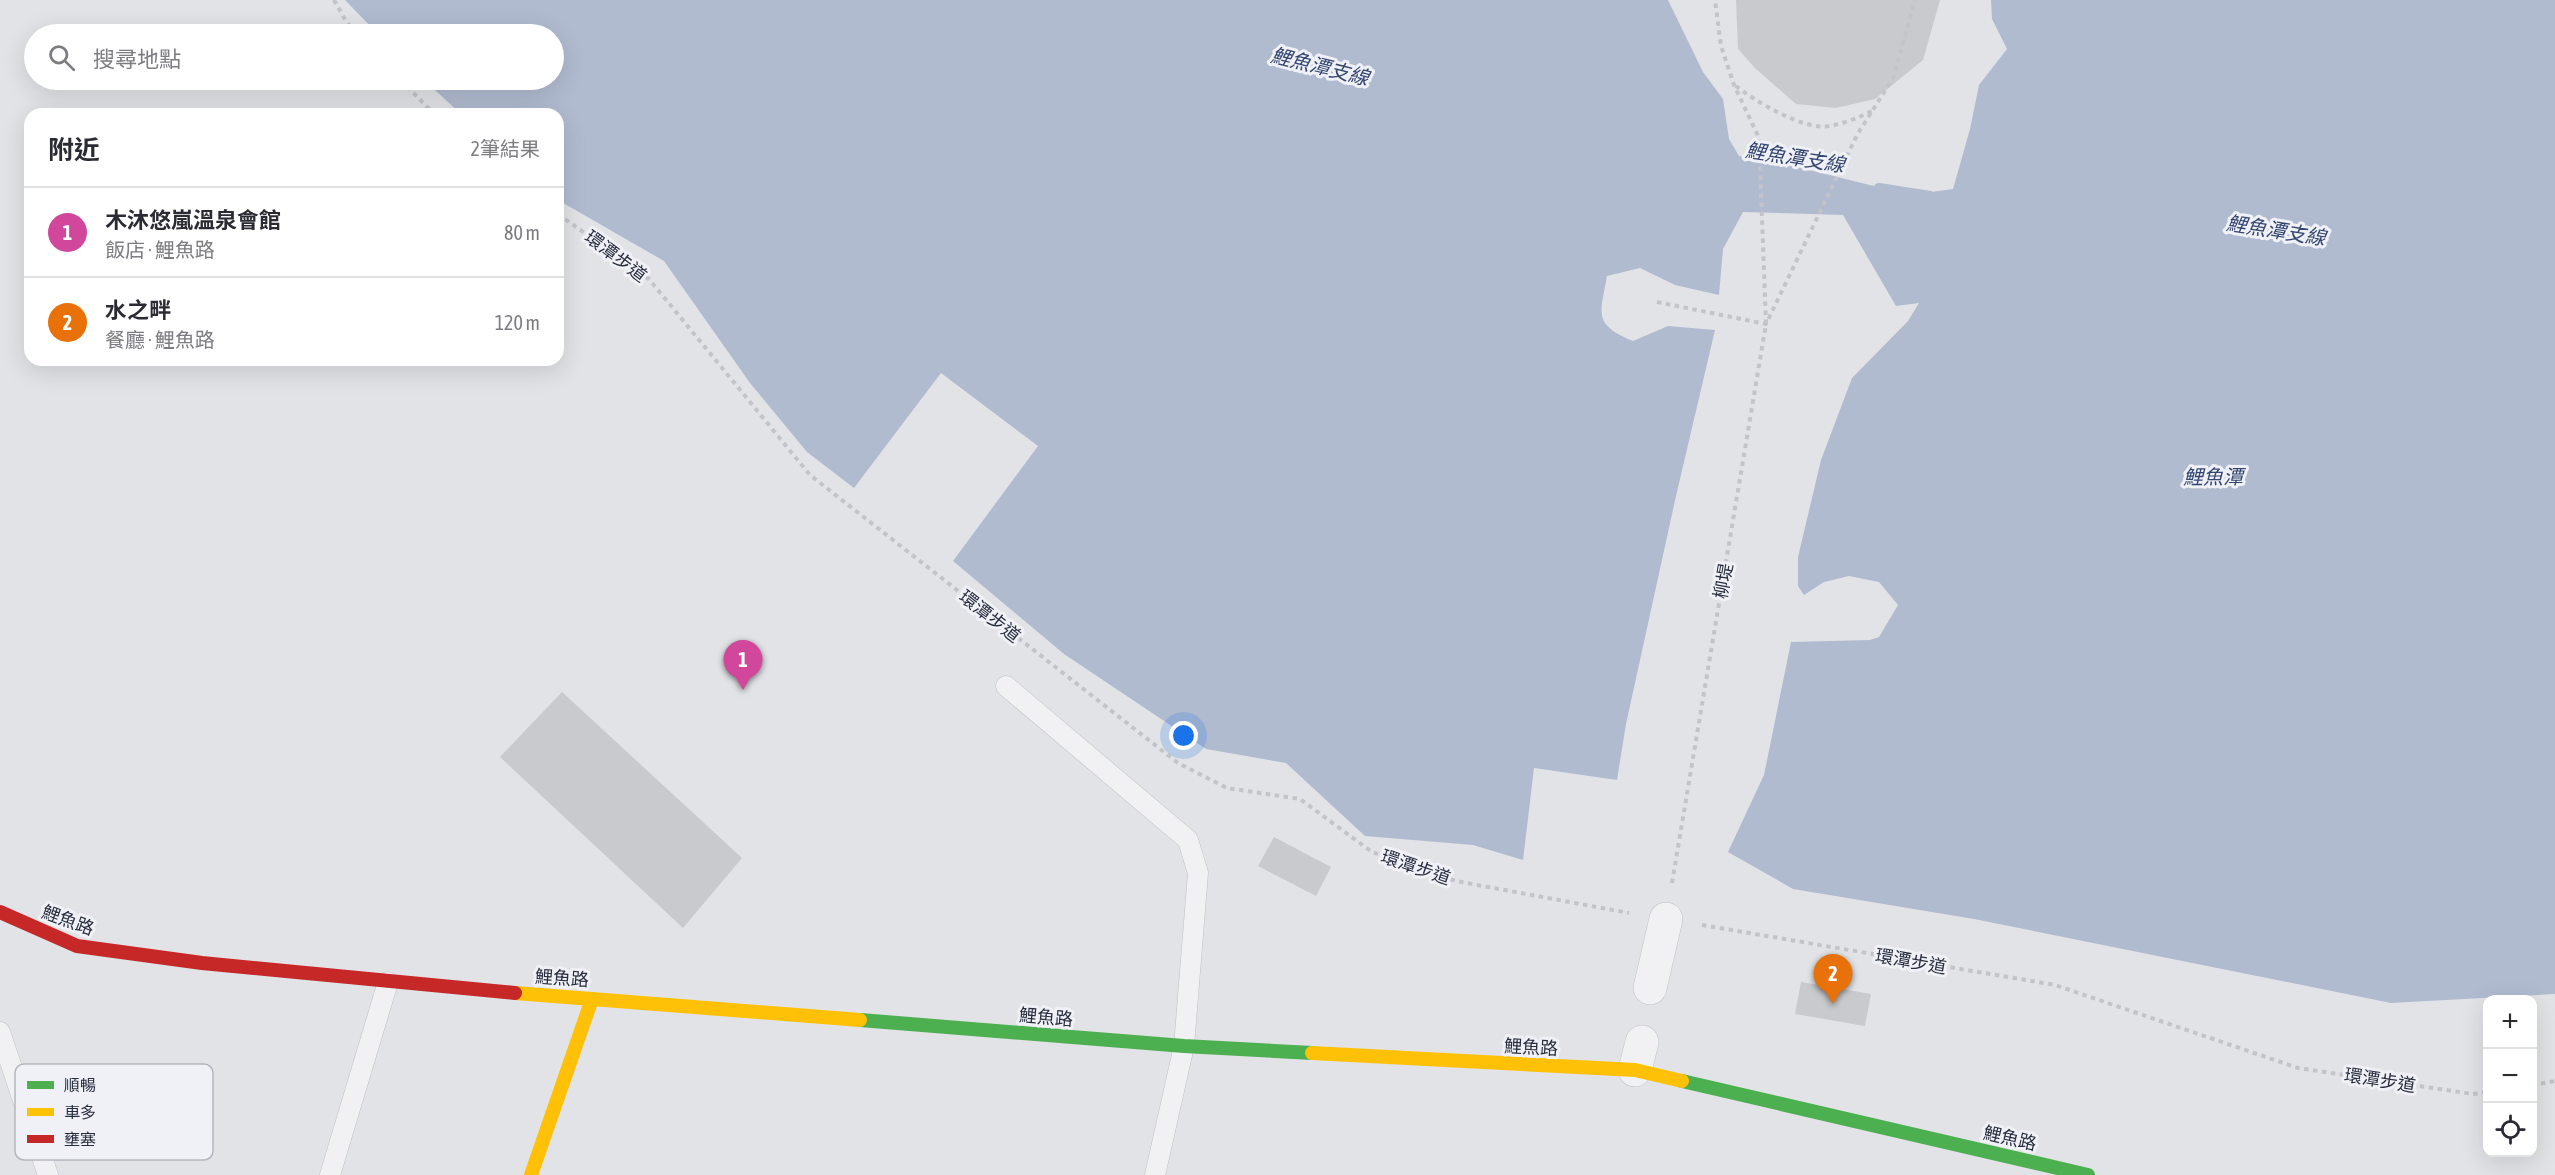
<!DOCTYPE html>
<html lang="zh-TW">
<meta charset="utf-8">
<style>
:root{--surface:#fff;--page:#f2f2f3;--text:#2b2b33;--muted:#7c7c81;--line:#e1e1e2;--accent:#6a6d79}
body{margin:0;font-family:"Asap Condensed","Noto Sans TC",sans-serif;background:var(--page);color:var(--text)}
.controls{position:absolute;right:18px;bottom:18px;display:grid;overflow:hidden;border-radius:12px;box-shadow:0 6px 24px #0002}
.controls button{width:54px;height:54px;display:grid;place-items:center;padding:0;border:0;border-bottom:2px solid var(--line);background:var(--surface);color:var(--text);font:30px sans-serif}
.you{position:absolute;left:1184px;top:736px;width:21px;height:21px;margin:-15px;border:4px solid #fff;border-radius:50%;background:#1a73e8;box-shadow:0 0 0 9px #1a73e833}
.badge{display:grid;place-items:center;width:39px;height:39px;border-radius:50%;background:var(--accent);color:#fff;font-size:20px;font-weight:700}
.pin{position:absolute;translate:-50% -50px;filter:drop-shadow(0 2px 3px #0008)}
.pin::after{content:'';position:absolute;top:32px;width:21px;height:18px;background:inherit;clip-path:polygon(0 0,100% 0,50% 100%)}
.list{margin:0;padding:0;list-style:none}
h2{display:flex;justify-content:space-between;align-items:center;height:78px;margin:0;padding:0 24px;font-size:26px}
h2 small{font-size:20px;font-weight:400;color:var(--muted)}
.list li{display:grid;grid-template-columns:39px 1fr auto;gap:18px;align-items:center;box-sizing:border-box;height:90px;padding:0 24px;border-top:2px solid var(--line)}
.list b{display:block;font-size:22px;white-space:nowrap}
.list p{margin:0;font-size:20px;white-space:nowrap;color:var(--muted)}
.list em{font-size:20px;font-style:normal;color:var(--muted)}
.icon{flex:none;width:33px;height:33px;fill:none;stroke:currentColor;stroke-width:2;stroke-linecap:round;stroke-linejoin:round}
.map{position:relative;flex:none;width:2555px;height:1175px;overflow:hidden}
.search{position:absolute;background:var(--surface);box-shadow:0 6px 24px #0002;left:24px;top:24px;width:540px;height:66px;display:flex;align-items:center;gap:15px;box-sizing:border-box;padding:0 21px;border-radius:33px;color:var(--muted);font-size:22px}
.panel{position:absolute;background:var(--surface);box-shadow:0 6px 24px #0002;left:24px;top:108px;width:540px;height:258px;border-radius:18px}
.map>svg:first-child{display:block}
</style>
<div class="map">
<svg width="2555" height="1175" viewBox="0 0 2555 1175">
<rect width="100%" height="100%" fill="#e2e3e6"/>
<path fill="#b1bbd0" d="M345,0H1668L1703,72L1723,99L1729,139L1739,156L1773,161L1910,195L1953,189L1970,129L1979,85L2007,49L1992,19L1991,0H2555V994L2391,1003L1974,919L1793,889L1728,852L1764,775L1791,642L1870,640L1879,637L1898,605L1879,582L1849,576L1824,582L1804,595L1798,586V557L1821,460L1852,378L1908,321L1919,303L1896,306L1843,215L1743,212L1723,249L1719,295L1675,285L1640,268L1607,276C1600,315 1593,324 1633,341L1668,326L1715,330L1676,496L1626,724L1617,780L1534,768L1523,860L1473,845L1365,836L1286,763L1206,749L1064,654L953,561L1038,446L941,373L854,488L807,452L750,383L664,261L558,200V114H461L424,80H554V34H378Z"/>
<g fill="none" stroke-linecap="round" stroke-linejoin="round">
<path stroke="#b1bbd0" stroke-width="12" d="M1879,189L1930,197"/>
</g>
<g fill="#c9cace">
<path d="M1736,0H1940L1923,60L1875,99L1836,108L1796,104L1755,68L1738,49Z"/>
<path d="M562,692L742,858L683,928L500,757Z"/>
<path d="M1274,837L1331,867L1316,896L1258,866Z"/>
<path d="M1801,982L1871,994L1865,1026L1795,1014Z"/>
</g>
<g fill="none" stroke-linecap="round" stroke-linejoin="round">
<defs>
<g id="lane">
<path d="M1006,686L1188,840L1198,873L1184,1046L1155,1175"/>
<path d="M0,1032L48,1175"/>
<path d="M330,1175L388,982"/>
</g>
<g id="street">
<path d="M1650,988L1666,919"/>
<path d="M1635,1070L1642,1042"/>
</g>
</defs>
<use href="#lane" stroke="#bfc0c3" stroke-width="21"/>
<use href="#street" stroke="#bfc0c3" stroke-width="34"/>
<g stroke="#c3c4ca" stroke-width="4" stroke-dasharray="4.5 4.5" stroke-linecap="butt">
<path d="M334,0L347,23L358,34"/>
<path d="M401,80L434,114"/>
<path d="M1736,86C1756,102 1805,131 1830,126C1846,123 1860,117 1874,110"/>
<path d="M558,214L649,279L810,475L1178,763L1227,788L1300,799L1372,852L1456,881L1629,913"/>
<path d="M1657,302L1766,324L1857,135L1893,78L1915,0"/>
<path d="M1672,883L1766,324L1759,138L1734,85L1721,46L1715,0"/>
<path d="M1702,925L2055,985L2298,1068L2473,1094L2488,1092"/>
<path d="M2532,1085L2555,1081"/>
</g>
<use href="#lane" stroke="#f1f1f3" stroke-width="20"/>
<use href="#street" stroke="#f1f1f3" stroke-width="33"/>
<g stroke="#4caf50" stroke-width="14">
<path d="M860,1020L1184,1046L1312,1053"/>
<path d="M1682,1081L2088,1175"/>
</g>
<g stroke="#ffc107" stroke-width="14">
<path d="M515,993L860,1020"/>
<path d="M1312,1053L1635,1070L1682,1081"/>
<path d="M531,1175L592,999"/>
</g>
<path stroke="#c62828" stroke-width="14" d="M0,912L77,946L202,963L515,993"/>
</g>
<g text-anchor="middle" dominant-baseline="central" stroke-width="6" stroke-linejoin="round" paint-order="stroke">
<g font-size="18" fill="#292e3f" stroke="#eff1f6">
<text transform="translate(616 256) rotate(37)">環潭步道</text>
<text transform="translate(1723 581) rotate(-80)">柳堤</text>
<text transform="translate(990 616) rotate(38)">環潭步道</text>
<text transform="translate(1416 867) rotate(19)">環潭步道</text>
<text transform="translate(68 920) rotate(20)">鯉魚路</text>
<text transform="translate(1911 961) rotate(10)">環潭步道</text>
<text transform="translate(562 978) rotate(4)">鯉魚路</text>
<text transform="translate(1046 1017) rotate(5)">鯉魚路</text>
<text transform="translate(1531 1047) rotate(3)">鯉魚路</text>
<text transform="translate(2380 1080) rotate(9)">環潭步道</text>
<text transform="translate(2010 1138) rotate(13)">鯉魚路</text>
</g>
<g font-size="20" font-style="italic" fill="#354671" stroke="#eff1f6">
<text transform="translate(1320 66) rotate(14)">鯉魚潭支線</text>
<text transform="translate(1795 157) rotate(9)">鯉魚潭支線</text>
<text transform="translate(2276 230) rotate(9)">鯉魚潭支線</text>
<text x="2213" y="476">鯉魚潭</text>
</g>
</g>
<rect x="15" y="1064" width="198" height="96" rx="9" fill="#eff1f6" stroke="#b4b6bf" stroke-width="1.5"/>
<rect x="27" y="1081" width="27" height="8" fill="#4caf50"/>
<rect x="27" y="1108" width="27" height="8" fill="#ffc107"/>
<rect x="27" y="1135" width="27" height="8" fill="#c62828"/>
<g font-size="16" fill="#292e3f">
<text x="64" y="1091">順暢</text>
<text x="64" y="1118">車多</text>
<text x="64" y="1145">壅塞</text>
</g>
</svg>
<div class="controls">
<button>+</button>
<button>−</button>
<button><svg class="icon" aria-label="locate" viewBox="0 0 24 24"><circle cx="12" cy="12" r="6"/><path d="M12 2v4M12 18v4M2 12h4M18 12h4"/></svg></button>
</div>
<div class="you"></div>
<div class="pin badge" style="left:743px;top:690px;background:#d1479c">1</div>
<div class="pin badge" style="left:1833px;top:1004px;background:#e8710a">2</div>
<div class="search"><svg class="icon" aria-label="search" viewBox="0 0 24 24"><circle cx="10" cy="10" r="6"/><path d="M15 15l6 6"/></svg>搜尋地點</div>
<section class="panel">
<h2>附近<small>2筆結果</small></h2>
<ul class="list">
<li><span class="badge" style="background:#d1479c">1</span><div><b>木沐悠嵐溫泉會館</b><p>飯店 · 鯉魚路</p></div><em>80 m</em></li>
<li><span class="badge" style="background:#e8710a">2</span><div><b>水之畔</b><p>餐廳 · 鯉魚路</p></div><em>120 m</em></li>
</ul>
</section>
</div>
